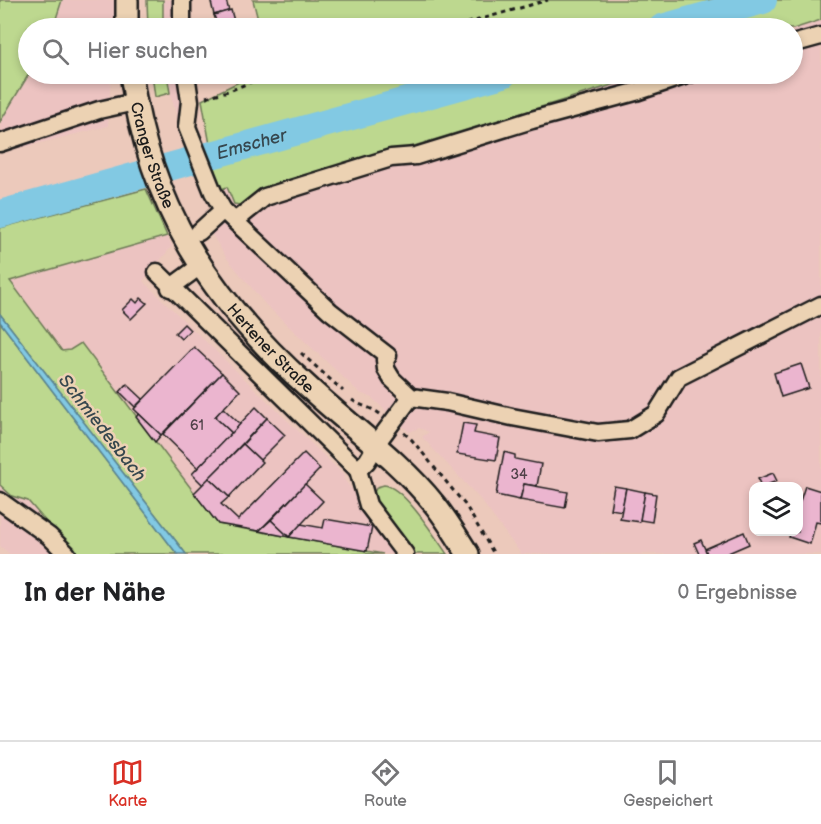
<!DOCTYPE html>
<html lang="de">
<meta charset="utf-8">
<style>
:root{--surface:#fff;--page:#f6f6f6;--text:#202124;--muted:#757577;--line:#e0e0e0;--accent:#d93025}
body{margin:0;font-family:"Balsamiq Sans",sans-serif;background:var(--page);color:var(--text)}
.controls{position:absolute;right:18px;bottom:18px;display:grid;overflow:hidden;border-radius:12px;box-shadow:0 3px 9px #0003}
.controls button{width:54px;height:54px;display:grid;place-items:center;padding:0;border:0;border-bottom:2px solid var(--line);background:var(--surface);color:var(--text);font:30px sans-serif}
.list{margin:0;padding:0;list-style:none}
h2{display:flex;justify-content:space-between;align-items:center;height:78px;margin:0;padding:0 24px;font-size:26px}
h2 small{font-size:20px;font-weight:400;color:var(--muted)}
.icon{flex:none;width:33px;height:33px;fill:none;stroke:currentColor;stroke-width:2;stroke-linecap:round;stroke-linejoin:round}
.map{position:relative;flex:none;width:821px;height:554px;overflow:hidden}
.search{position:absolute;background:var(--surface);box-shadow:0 3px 9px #0003;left:18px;right:18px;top:18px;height:66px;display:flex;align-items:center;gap:15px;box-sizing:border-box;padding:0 21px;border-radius:33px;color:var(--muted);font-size:22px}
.sheet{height:186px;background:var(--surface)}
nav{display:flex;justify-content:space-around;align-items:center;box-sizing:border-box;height:84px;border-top:2px solid var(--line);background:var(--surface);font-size:16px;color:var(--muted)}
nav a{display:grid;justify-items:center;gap:3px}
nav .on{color:var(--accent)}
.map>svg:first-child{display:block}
</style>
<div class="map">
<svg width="821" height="554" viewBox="0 0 821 554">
<rect width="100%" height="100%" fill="#ecc9bb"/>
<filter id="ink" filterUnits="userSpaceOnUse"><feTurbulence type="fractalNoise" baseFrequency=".0167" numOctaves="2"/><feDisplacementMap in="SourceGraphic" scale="12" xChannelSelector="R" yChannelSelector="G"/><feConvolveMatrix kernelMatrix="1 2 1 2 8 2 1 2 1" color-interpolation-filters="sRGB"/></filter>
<g filter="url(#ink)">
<g fill="#ecc3c1" fill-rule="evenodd">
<path d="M62,0H116L114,28H53Z"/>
<path d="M163,0H174L175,28H163Z"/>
<path d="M821,20V554H521L480,499L422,437L429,432L419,428L409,432L372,398L360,393L265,304L226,257L211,233L219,223L208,194L227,186L234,204L258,194L648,74H792L793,29ZM754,487H798V532H754Z"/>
<path d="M29,74H111L108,126L0,153V122Z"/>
<path d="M167,74H180L194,125L181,130L170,93Z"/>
<path d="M167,236L172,246L143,281L345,476L343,478L401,554H383L218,524L80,344L70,350L62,352L10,281Z"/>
<path d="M0,485L12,496L28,501L74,554H10L0,546Z"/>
</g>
<g fill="#bdd88f" stroke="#6c7a56" stroke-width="1.5">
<path d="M0,0H62L53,28H28L29,74L0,122Z"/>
<path d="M147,0H163V28H148Z"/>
<path d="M253,0H821V20L793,29L260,28Z"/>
<path d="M152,74H167L170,93L155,97Z"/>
<path d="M255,74H648L258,194L240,205L234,204L227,187L219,190L217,184L202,100Z"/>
<path d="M146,189L167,236L10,281L62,351L70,350L81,343L218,524L383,554H186L0,314V228Z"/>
<path d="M0,322L177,554H74L28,501L12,496L0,485Z"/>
<path d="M384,485C404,487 435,537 447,554H411L377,506L373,494L377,487Z"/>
</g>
<path fill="#82c9e3" stroke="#598493" stroke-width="1.5" d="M0,314L186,554H177L0,322Z"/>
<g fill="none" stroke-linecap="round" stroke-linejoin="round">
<g stroke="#82c9e3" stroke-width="28">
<path d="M662,28L763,0"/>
<path id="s1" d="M0,214L503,74"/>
</g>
</g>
<g fill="#ebb5cf" stroke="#1c1c1c" stroke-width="1.5">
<path d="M217,0H226L229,11L214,15L211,2Z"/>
<path d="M231,10L235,25L218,28L214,15Z"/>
<path d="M141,298L147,303L131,319L122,310L133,299L137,303Z"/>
<path d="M184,324L190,330L181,339L175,333Z"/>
<path d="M194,347L222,373L161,435L134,409Z"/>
<path d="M801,364L809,388L781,397L774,373Z"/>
<path d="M222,373L240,391L215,417L232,433L198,468L163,434Z"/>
<path d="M127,384L143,399L135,407L120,392Z"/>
<path d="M256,407L267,418L203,485L192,474Z"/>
<path d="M223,408L240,424L232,433L215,417Z"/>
<path d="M139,414L161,435L155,442L136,417Z"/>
<path d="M267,418L285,435L260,460L243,444Z"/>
<path d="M463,423L476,425L474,433L500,438L496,460L457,454Z"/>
<path d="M243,444L262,462L229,497L209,478Z"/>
<path d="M504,452L515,455V459L541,464L537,486L524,484L520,500L496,495Z"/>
<path d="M304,453L320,469L259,531L218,524L194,493L209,478L229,497L221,504L238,520Z"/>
<path d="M773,473L777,481L761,487L758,479Z"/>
<path d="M305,484L323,501L289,537L271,520Z"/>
<path d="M524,484L568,492L565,508L520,500Z"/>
<path d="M614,486L626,488L622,511L610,509Z"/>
<path d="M805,486L821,491V523L816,522L810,544L789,537L791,532H798V507Z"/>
<path d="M626,488L645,492L640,522L620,519Z"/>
<path d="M645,492L656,494L652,522L640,520Z"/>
<path d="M325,519L372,527L367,551L289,537L301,524L323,528Z"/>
<path d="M271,520L289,537L259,531Z"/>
<path d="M744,532L749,544L726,554H707L705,549Z"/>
<path d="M701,540L705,549L707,554H699L694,543Z"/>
</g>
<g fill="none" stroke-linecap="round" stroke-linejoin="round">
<defs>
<g id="minor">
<path d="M182,0V28"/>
<path d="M792,44L821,36"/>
<path d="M186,74L190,101L187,127L213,192L223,210L330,311L388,356L385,360L386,369L392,379L411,397L447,402L512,417L598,433L630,430L656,414L679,377L821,305"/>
<path d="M0,143L99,110L135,102"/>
<path d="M235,221L265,197L391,158L416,156L532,120L639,91L690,74"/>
<path d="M199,232L223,210"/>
<path d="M157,272L358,470"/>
<path d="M170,288L200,266"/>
<path d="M0,501L49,536L67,554"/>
<path d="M405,554L368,505L358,470L367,461L382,436L411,397"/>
</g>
<g id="major">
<path d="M127,0V28"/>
<path id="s2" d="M131,74C150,207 209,298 308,387C350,426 399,460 435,505C447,520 457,537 468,554"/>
</g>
</defs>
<use href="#minor" stroke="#1c1c1c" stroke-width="21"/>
<use href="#major" stroke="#1c1c1c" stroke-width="26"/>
<g stroke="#1c1c1c" stroke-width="3" stroke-dasharray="4.5 4.5" stroke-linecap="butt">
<path d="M450,28L548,0"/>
<path d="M206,97L232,90L270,74"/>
<path d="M301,353L343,391"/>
<path d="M352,400C362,407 371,407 380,414"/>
<path d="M404,433L412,440L466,506L494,554"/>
</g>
<use href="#minor" stroke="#ecd2b3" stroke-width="16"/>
<use href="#major" stroke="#ecd2b3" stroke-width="21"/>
</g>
</g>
<g text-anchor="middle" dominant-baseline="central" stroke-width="5" stroke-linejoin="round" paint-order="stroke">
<g font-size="14" fill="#504249">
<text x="197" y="425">61</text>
<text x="519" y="474">34</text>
</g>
<g font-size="16" fill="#1c1c1c" stroke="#ecd2b3">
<text stroke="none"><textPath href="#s2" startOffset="84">Cranger Straße</textPath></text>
<text stroke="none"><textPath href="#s2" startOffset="314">Hertener Straße</textPath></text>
</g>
<g font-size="18" font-style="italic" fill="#36474e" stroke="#ecd2b3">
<text stroke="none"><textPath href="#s1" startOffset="261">Emscher</textPath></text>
<text transform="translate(102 428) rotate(52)">Schmiedesbach</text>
</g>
</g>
</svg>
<div class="controls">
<button><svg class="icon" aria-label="layers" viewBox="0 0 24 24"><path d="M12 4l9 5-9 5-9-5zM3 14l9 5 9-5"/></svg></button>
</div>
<div class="search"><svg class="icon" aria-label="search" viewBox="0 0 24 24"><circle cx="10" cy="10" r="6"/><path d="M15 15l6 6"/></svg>Hier suchen</div>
</div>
<section class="sheet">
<h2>In der Nähe<small>0 Ergebnisse</small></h2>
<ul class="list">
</ul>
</section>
<nav>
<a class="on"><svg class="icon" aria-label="map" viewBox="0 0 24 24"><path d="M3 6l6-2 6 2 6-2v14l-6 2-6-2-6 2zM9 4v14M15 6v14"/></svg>Karte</a>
<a><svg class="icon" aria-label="directions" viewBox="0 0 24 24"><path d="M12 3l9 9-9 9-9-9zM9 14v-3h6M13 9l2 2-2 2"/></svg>Route</a>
<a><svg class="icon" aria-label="saved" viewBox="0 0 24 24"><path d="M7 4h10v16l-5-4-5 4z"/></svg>Gespeichert</a>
</nav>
